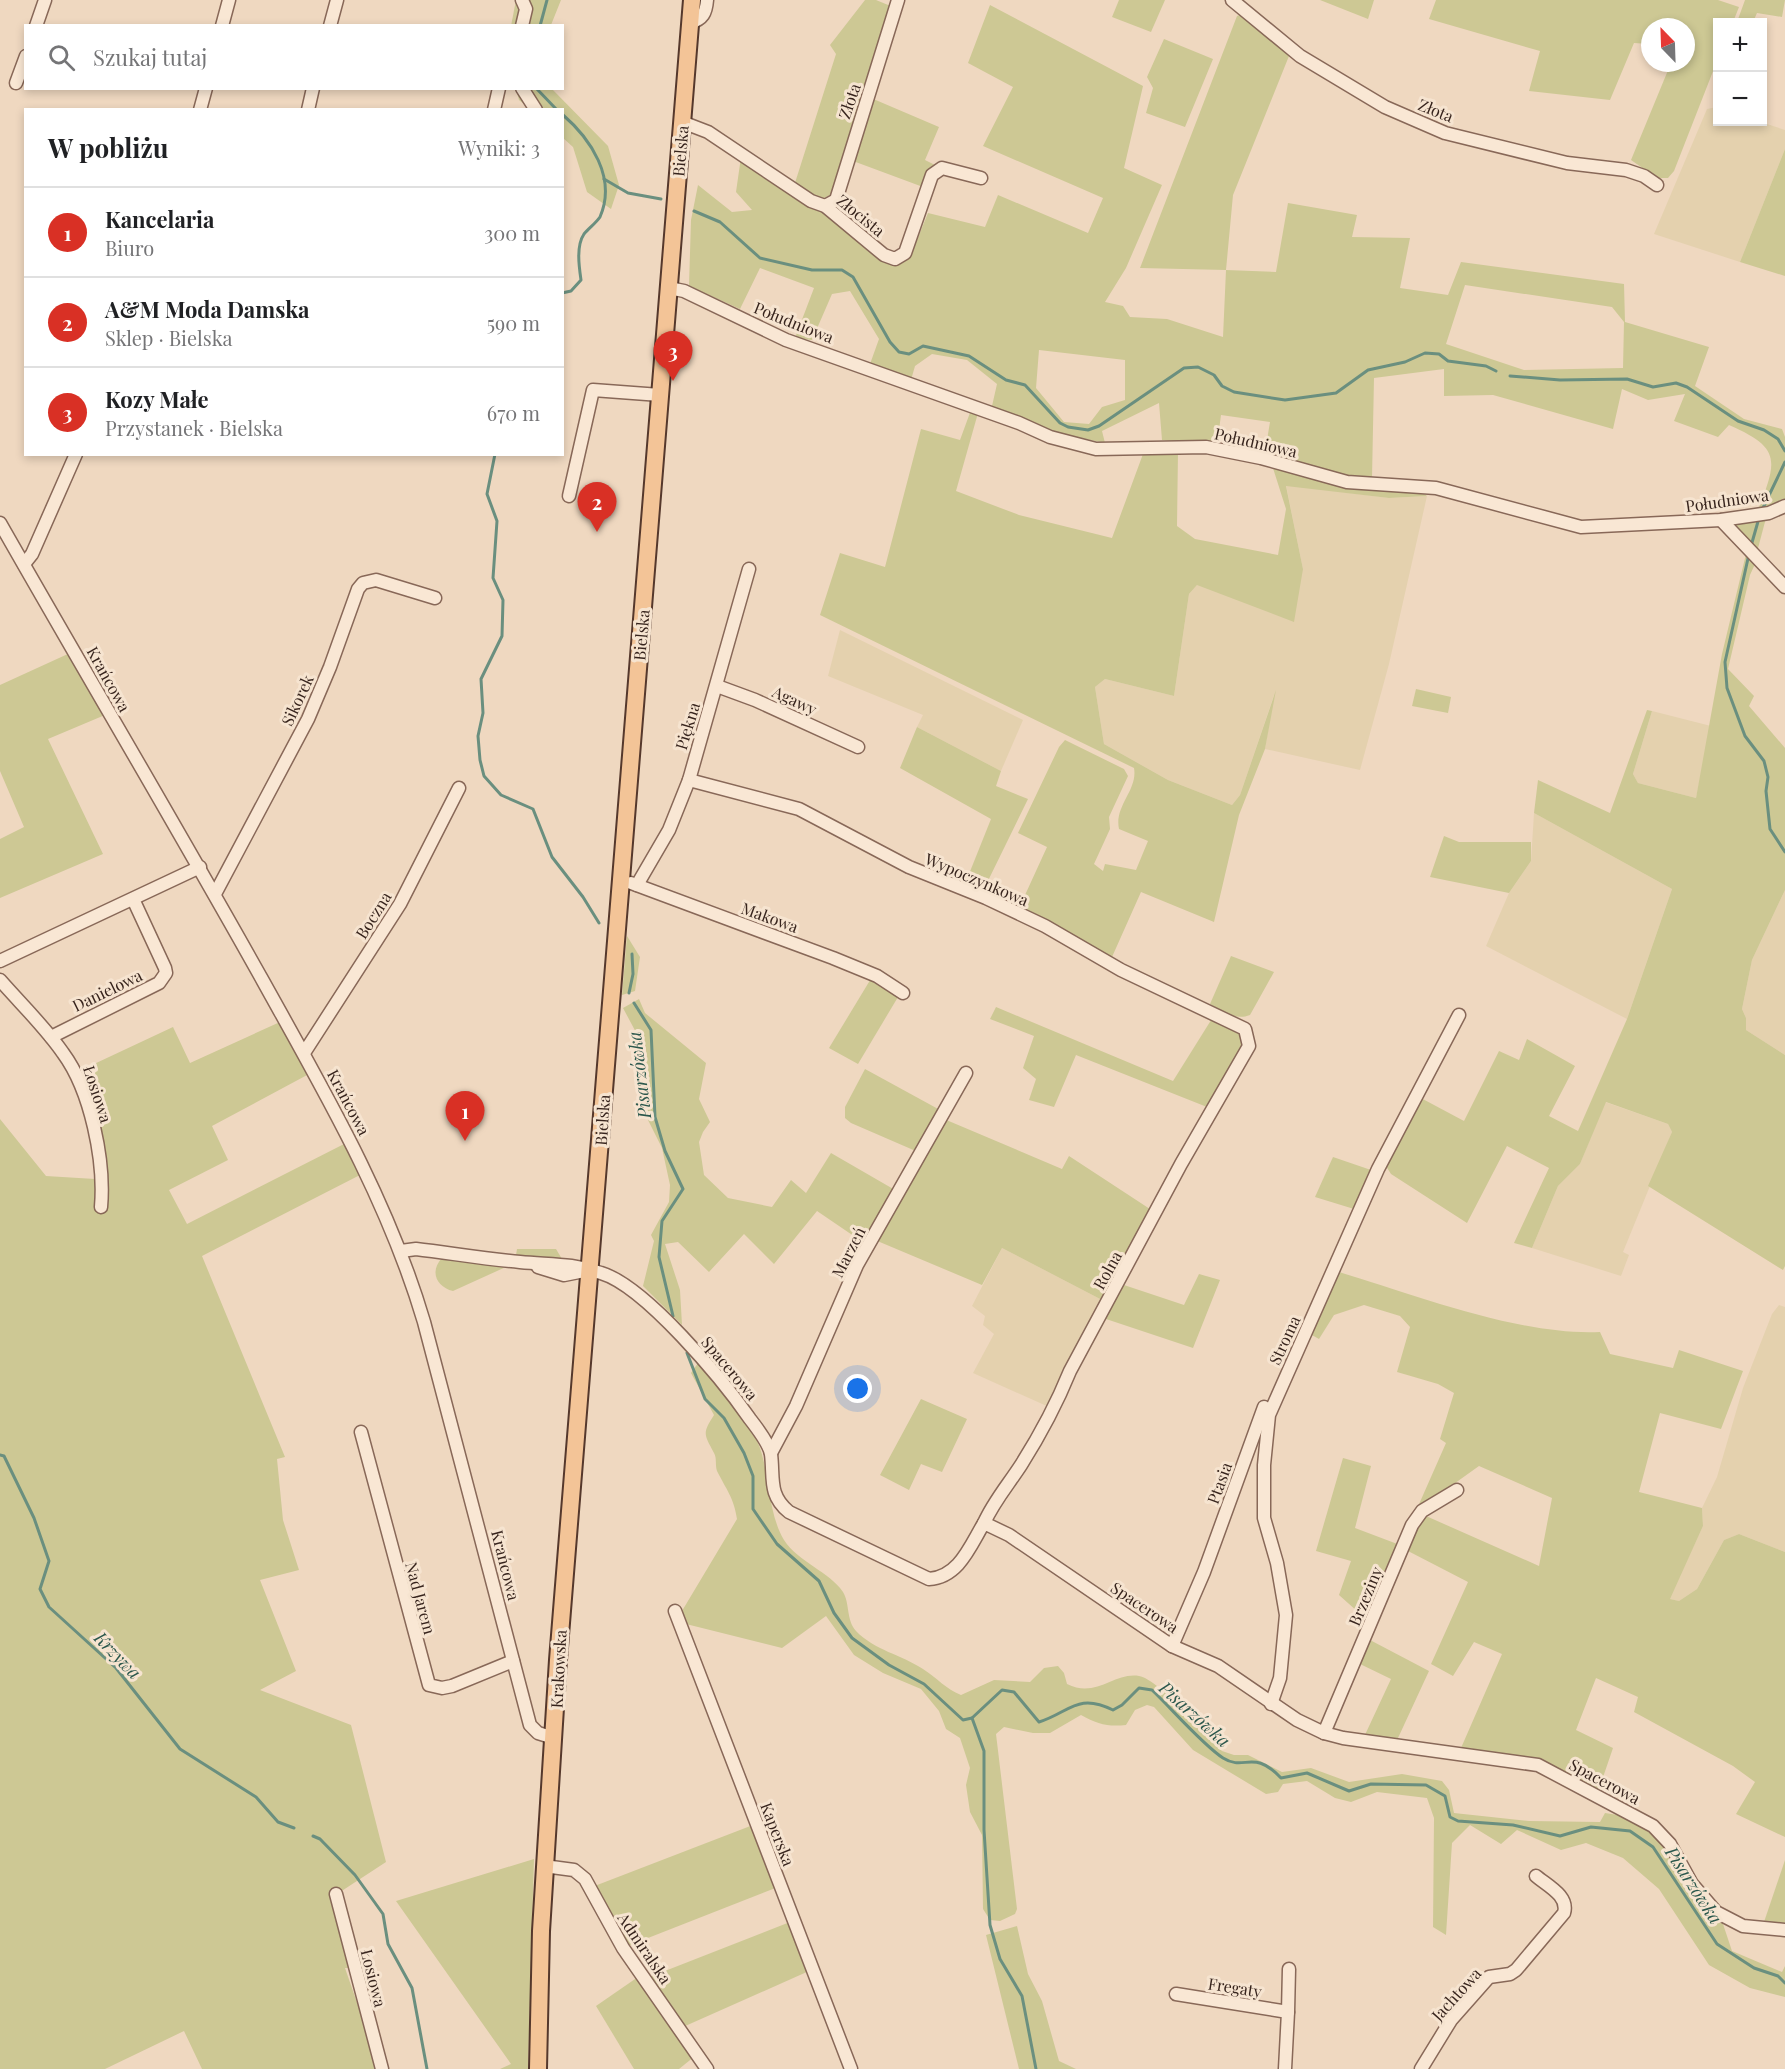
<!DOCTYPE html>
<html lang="pl">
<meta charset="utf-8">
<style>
:root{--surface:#fff;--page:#f2f2f2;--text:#202124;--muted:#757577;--line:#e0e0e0;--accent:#d93025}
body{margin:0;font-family:"Playfair Display",serif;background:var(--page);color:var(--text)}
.controls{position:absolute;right:18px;top:18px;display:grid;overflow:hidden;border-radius:0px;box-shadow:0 3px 9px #0003}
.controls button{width:54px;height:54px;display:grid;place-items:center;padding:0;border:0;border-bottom:2px solid var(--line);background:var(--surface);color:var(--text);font:30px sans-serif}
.compass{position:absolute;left:1641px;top:18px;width:54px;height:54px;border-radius:50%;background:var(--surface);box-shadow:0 3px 9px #0003;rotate:337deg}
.you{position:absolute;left:858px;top:1389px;width:21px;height:21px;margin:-15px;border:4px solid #fff;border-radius:50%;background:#1a73e8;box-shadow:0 0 0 9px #1a73e833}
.badge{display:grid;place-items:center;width:39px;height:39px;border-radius:50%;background:var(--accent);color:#fff;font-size:20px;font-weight:700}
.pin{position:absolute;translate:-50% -50px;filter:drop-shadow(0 2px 3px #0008)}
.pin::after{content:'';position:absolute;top:32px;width:21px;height:18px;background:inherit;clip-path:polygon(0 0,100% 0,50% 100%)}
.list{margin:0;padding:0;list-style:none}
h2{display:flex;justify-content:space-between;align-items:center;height:78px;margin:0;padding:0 24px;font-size:26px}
h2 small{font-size:20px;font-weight:400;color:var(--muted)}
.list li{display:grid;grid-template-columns:39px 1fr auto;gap:18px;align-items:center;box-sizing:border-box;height:90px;padding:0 24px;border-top:2px solid var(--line)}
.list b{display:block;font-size:22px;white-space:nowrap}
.list p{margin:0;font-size:20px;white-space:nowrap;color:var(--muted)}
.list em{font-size:20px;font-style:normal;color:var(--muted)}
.icon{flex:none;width:33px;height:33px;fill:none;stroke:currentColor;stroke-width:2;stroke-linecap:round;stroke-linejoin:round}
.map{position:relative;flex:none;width:1785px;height:2069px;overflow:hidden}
.search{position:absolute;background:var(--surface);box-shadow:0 3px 9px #0003;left:24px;top:24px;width:540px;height:66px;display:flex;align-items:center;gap:15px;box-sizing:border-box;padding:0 21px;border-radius:0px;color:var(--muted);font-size:22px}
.panel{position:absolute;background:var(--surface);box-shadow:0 3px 9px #0003;left:24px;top:108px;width:540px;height:348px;border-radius:0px}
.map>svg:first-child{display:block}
</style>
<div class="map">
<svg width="1785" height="2069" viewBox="0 0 1785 2069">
<rect width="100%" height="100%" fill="#efd8c0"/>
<g fill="#e4d1ae">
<path d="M1717,107L1718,122H1761L1785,130V149L1740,262L1654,234L1707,109Z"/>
<path d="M1286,485L1389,498L1427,496L1389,664L1360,770L1265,749L1274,695L1240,795L1232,805L1168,780L1104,744L1095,687L1105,679L1174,696L1189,594L1197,585L1303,569Z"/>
<path d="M840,630L1023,720L1001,771L917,727L923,715L828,676Z"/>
<path d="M1652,711L1711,726L1696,798L1638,783L1633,774Z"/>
<path d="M1534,813L1672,889L1627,1019L1486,946L1509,893L1531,861Z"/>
<path d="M1785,890V1055L1746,1030V1018L1742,1009L1752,960Z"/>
<path d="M1605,1102L1668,1124L1672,1132L1623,1252L1629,1255L1621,1276L1532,1248L1558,1186L1580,1164Z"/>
<path d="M1002,1248L1102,1300L1063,1371L1049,1407L973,1373L994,1334L983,1325L985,1316L972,1306Z"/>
<path d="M1779,1305L1785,1307V1552L1739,1534L1724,1540L1697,1589L1679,1601L1669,1599L1703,1526L1702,1508L1717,1477L1743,1388L1772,1314Z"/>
</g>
<g fill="#cdc894" fill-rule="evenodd">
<path d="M516,0H561L551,25L511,26Z"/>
<path d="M865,0H876L893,7L832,194L822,199L794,186L836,54L830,45Z"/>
<path d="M1119,0H1165L1151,32L1112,17Z"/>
<path d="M1320,0H1374L1368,19Z"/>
<path d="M1436,0H1718L1739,7L1733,22H1718L1717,61L1674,171L1668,178H1657L1631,160L1671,63H1686V27H1650V44L1634,43L1610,100L1529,91L1540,51L1429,19Z"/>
<path d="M1745,0H1785L1782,17L1757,13L1753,22H1737Z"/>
<path d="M990,5L1143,86L1124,168L1162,185L1126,268L1105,302L1123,306L1130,317L1167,319L1223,337L1226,270L1140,268L1237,16L1245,13L1289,56L1233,195L1226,270L1276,272L1288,203L1357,215L1352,237L1410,238L1400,288L1448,295L1461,262L1624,284L1625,322L1709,347L1695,386L1744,419L1782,429L1785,437V501L1771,509L1758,510C1777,461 1782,448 1729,425L1718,437L1674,421L1685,394L1648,400L1622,389L1613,429L1493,395L1444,396V369L1374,378L1372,478L1350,477L1265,452L1270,422L1221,415L1217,445L1162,440L1159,403L1102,431L1105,443L1053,432L992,406L997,384L967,360L932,354L915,366L911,380L870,364L879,339L850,291L832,294L812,340L795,338L814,288L760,268L740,309L689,286L691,220L698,185L732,212L752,210L736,192L741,157L824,210L885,260L907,256L917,240L928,213L985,227L998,195L1088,233L1103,198L983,146L1013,87L968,63ZM1465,285L1612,307L1624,322L1623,368L1524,370L1446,344ZM1039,350L1125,360V400L1102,407L1089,424L1064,422L1036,388Z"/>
<path d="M1164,39L1213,59L1185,127L1146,113L1153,88L1147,77Z"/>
<path d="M516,89H552L608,146L619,185L611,209L587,192L573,147L563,138L562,110L530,109L519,100Z"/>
<path d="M871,98L939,127L925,160L935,165L923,187L853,161Z"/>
<path d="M1785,149V276L1740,262Z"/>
<path d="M971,410L978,413L956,491L1019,515L1112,538L1143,454L1178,452L1177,526L1195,539L1278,555L1286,509L1272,465L1418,490L1427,496L1389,498L1286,486L1303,569L1294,622L1197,585L1189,594L1174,696L1105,679L1095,687L1104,744L1168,780L1232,805L1240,795L1276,690L1265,749L1239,815L1214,922L1141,892L1112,957L1020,906L1047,847L1018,833L1059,747L1065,740L1124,769L1128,776L1109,817L1110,829L1094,864L1103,871L1105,864L1136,870L1148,841L1119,829C1114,806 1138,790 1134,768L820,615L840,553L885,567L921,429L960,440Z"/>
<path d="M1766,518L1757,552L1732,523Z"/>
<path d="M1746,554L1755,564L1750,575L1728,669L1754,696L1749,706L1785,748V890L1752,960L1742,1009L1746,1018V1030L1785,1055V1266L1783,1270L1648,1186L1672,1132L1668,1124L1606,1102L1580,1164L1558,1186L1532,1248L1514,1243L1549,1168L1507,1146L1467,1223L1391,1174L1384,1163L1419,1097L1464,1121L1499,1051L1519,1060L1527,1039L1575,1066L1549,1116L1578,1131L1627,1019L1672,889L1534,813L1538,780L1610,813L1647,710L1652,711L1633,774L1638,783L1696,798L1722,654Z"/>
<path d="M70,653L105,715L48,739L103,854L0,898V839L24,827L0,771V685Z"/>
<path d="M1416,689L1451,697L1448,713L1412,706Z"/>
<path d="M917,727L1001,771L996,786L1028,799L983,891L965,884L991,819L900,768Z"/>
<path d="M1444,836L1459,842H1531V861L1509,893L1430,877Z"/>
<path d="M627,936L640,957L635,991L622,995Z"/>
<path d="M1231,956L1274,972L1250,1015C1235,1021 1223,1011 1210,1004Z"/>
<path d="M872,977L898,997L858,1064L829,1048Z"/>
<path d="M639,999L645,1013L706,1063L699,1099L710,1122L703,1132L699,1142L704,1175L728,1198L772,1207L791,1180L806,1193L831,1153L895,1190L864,1243L817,1211L774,1264L744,1234L709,1272L678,1242L665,1244L680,1290L682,1325L643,1286L654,1241L651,1235L669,1202L670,1185L662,1148L644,1112L646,1051L623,1008Z"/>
<path d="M996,1007L1173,1081L1213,1017L1239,1029L1243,1046L1207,1107L1076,1055L1054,1107L1029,1100L1036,1079L1023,1068L1034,1036L990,1019Z"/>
<path d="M280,1022L309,1074L212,1126L228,1160L169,1190L187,1224L346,1143L360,1175L202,1256L285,1457L277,1459L283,1520L299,1570L260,1580L296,1671L260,1690L351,1725L386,1862L334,1896L352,1968H345L380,2069H202L184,2031L105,2069H0V1119L46,1176L95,1179L99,1175L77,1072L173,1027L190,1063Z"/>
<path d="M865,1069L940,1110L918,1152L851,1123L845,1118V1107Z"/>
<path d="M944,1119L1062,1169L1069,1156L1153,1211L1102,1300L1002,1248L982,1285L875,1240Z"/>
<path d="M1333,1157L1371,1170L1372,1178L1354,1209L1315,1197Z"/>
<path d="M556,1249L562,1259L518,1257L516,1255L517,1249Z"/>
<path d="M442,1258L508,1266L453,1291C437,1287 429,1272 442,1258Z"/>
<path d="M1339,1272C1415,1295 1521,1336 1600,1332L1610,1354L1673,1368L1679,1350L1743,1371L1721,1429L1660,1413L1639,1492L1702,1508L1703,1526L1670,1599L1679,1601L1697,1589L1724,1540L1739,1534L1785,1552V1837L1736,1814L1755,1782L1733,1766L1634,1712L1638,1697L1596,1678L1576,1730L1613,1748L1599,1789L1538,1760L1461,1748L1502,1654L1474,1642L1453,1676L1431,1664L1468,1582L1408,1551L1416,1529L1426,1516L1539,1566L1552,1498L1479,1466L1416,1511L1446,1443L1440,1439L1454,1393L1438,1384L1397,1372L1410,1327L1400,1316L1364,1305L1334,1315L1319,1339L1310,1334Z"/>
<path d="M1199,1274L1220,1280L1193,1348L1103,1318L1121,1284L1184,1305Z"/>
<path d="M698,1363C720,1390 748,1415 760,1448C770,1478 768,1513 784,1540C798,1562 830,1572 843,1592C850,1603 846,1620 856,1631C874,1650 902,1655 923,1669C937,1678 946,1689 961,1695L994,1680L1030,1682L1044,1668L1058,1666L1064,1673L1067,1684C1096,1699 1114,1672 1139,1676C1160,1680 1205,1734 1222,1751L1234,1755H1248L1282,1772L1311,1768L1349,1782L1402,1774L1442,1781L1449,1790L1454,1813L1529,1821L1600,1822L1605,1813L1624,1816L1654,1833L1722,1921L1732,1951L1782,1972L1785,1966V1997L1750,1988L1709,1965L1659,1889L1623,1858L1586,1843L1561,1850L1517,1830L1501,1844L1470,1825L1452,1843L1446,1935L1433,1927L1434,1818L1427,1798L1377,1792L1351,1802L1335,1798L1307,1781L1283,1784L1278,1792L1266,1794L1193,1750L1154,1707L1147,1705L1135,1710L1126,1725C1108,1727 1097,1724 1081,1715L1050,1733H1033L1004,1727L996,1734L1017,1909L1015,1914L1000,1921L990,1920L983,1909L982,1835L970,1812L966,1785L970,1768L960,1738L946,1729L939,1711L921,1689L883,1673L854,1655L826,1616L782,1648L682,1623L679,1616L737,1519C734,1498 726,1489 717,1471C715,1465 717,1458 714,1453C704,1434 702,1434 714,1415L691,1373Z"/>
<path d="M921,1399L967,1419L942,1472L921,1464L909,1490L880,1475Z"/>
<path d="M1343,1458L1371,1466L1355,1528L1400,1545L1367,1620L1339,1595L1351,1561L1316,1551Z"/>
<path d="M1370,1640L1429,1671L1398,1738L1364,1737L1391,1679L1360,1664Z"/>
<path d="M753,1825L778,1887L625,1947L592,1887Z"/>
<path d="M534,1859L528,2069H500L511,2064L396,1901Z"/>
<path d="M1785,1860V1926L1764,1922Z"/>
<path d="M790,1922L809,1971L683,2027L647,1978Z"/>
<path d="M1017,1926L1028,1974L1042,2001L1059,2061L1076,2069H1019L986,1935Z"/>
<path d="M638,1977L695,2056L679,2069H634L596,2006Z"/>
</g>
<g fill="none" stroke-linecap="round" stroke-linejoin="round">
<g stroke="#6a8f7f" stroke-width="3">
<path d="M540,26L547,0"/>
<path d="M536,88L557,110"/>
<path d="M562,114C591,139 617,178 600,217C596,223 589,228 584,234C576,246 579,266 581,280L571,291L562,293"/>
<path d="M604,179L628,193L661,199"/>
<path d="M694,211L720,222L760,258L812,270H842L853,277L890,342L899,352L909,354L923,346L969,356L1006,380L1025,385L1060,423L1068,427L1088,430L1099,426L1184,368L1198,367L1214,375L1222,386L1234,392L1285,400L1336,393L1368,370L1405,362L1425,353L1439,354L1448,361L1486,366L1496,371"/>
<path d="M1510,376L1560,380L1627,379L1653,387L1676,383L1687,387L1738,421L1764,430L1778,439L1785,451"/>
<path d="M495,454L487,494L497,521L493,578L503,600L502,636L481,679L483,713L478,736L480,760L484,776L501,795L533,809L552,857L583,897L599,923"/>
<path d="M1762,510L1785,462"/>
<path d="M1751,546L1759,518"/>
<path d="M1749,554L1725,662L1727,688L1745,736L1764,761L1768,777L1766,791L1770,829L1785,852"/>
<path d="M629,993L633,974L632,954"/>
<path d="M634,1003L651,1030L655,1117L665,1151L683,1189L662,1221L659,1257L673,1316"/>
<path d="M687,1353L705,1399L724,1418L744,1453L753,1476V1509L777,1544L819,1581L834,1613L852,1638L889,1665L924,1684L963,1720L972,1718L1002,1690L1014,1692L1039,1722C1069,1713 1077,1692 1113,1710L1122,1705L1139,1688L1152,1690C1171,1708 1203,1745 1223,1758C1245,1772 1253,1748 1281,1778L1307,1773L1349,1791L1371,1784L1426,1785L1445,1796L1450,1817L1458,1821L1513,1825L1560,1836L1591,1827L1630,1831L1653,1847L1717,1944L1754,1968L1778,1976L1785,1983"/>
<path d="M0,1455L4,1456L34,1518L49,1561L40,1589L49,1607L116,1668L180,1749L256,1797L278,1822L294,1828"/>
<path d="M972,1718L984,1751V1830L990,1925L1000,1959L1022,1996L1036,2069"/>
<path d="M313,1836L320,1839L355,1875L383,1914L388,1944L412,1988L427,2069"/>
</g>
<defs>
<g id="minor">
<path d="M1232,0L1300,56L1385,107L1445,133L1567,163L1626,170L1644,176L1657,185"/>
<path d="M690,23C703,19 706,13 707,0"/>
<path d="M36,26L45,0"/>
<path d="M222,26L229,0"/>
<path d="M330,26L337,0"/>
<path d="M522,26L526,9L522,0"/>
<path d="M16,83L26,56"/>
<path d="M522,88L536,110"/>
<path d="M200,110L206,88"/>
<path d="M308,110L313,88"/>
<path d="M494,110L499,88"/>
<path d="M682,122L708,132L811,201L825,206L884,255L895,259L905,253L932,175L942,168L981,178"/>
<path d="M825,206L836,200L898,0"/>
<path d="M669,288L684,291L786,340L1019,423L1050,437L1096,449L1206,447L1261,458L1347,482L1436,488L1581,527L1721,520L1769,513L1785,506"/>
<path d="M569,496L593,390L660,395"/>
<path d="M1721,520L1785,587"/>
<path d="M0,523C87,676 177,827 263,981C324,1091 388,1200 424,1322L530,1725L538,1733L554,1738"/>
<path d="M24,564L32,554L76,454"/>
<path d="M717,686L755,700L858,747"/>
<path d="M689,780L799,809L909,867L986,898L1045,926L1121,970L1245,1029L1249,1046L1181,1164L1070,1371C1057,1403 1040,1435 1021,1465C1008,1485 994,1501 984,1523"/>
<path d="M631,883L833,958L877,976L903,993"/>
<path d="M637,885L669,830L689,780L749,569"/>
<path d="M215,894L308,719L330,667L358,589L363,583L376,580L435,598"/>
<path d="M0,961L200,867"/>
<path d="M0,980C21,1004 45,1027 63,1053C91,1091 105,1161 101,1207"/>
<path d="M51,1037L159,983L166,973L165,968L133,899"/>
<path d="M304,1053L400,904L459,788"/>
<path d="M401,1251L416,1249C450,1253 485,1259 520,1262C551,1265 571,1263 601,1273C645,1286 723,1380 750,1419C757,1428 769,1444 771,1454C774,1478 768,1495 789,1512L929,1579C959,1577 970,1546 984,1523L1009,1535L1172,1646L1218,1666L1297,1720L1324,1733L1343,1738L1538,1765L1653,1826L1670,1844L1692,1884L1716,1912L1743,1926L1785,1930"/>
<path d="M538,1267L564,1275L589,1270"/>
<path d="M361,1432L429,1685L442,1688L452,1686L513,1661"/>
<path d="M771,1453L796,1406L857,1265L966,1073"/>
<path d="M675,1611L851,2069"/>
<path d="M1172,1646L1204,1572L1264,1407"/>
<path d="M1271,1704L1280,1678L1286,1615L1277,1563L1264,1518V1465L1269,1415L1378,1169L1459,1015"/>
<path d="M1324,1733L1412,1525L1422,1511L1457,1490"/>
<path d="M544,1866L574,1870L585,1879L623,1948L707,2069"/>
<path d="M336,1894L382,2069"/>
<path d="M1176,1994L1288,2012L1285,2069"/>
<path d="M1288,2012L1289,1969"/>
<path d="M1421,2069L1451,2020L1489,1977L1510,1974L1516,1970L1564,1913C1569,1896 1548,1886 1536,1876"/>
</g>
<path id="major" d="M538,2069L541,1931L558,1660L692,0"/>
</defs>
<use href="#minor" stroke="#886858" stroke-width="15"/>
<use href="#major" stroke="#55382c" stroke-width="20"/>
<use href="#minor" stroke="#f9e7d4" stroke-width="12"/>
<use href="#major" stroke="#f3c497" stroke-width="16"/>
</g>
<g text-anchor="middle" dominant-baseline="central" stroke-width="6" stroke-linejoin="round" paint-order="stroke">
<g font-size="16" fill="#37241d" stroke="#f6e4d0">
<text transform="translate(849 101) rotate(-71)">Złota</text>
<text transform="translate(1436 110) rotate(22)">Złota</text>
<text transform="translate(680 151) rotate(-85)">Bielska</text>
<text transform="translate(861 215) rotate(39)">Złocista</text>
<text transform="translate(794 322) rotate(22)">Południowa</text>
<text transform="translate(1256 442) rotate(13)">Południowa</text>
<text transform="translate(1727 500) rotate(-8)">Południowa</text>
<text transform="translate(641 635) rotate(-85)">Bielska</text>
<text transform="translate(109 679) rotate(61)">Krańcowa</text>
<text transform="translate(297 700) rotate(-65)">Sikorek</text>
<text transform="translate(795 700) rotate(25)">Agawy</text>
<text transform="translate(687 726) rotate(-73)">Piękna</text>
<text transform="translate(977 879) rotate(23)">Wypoczynkowa</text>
<text transform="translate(373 915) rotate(-58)">Boczna</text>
<text transform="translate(770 917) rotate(20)">Makowa</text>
<text transform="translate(107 990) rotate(-26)">Danielowa</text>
<text transform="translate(98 1094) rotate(72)">Łosiowa</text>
<text transform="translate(349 1102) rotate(62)">Krańcowa</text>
<text transform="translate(602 1120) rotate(-86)">Bielska</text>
<text transform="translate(848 1252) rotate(-63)">Marzeń</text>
<text transform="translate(1107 1270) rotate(-61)">Rolna</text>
<text transform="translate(1284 1340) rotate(-65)">Stroma</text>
<text transform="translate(730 1368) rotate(50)">Spacerowa</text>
<text transform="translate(1219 1483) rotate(-70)">Ptasia</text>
<text transform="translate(506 1565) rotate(76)">Krańcowa</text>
<text transform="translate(1365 1596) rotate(-67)">Brzeziny</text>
<text transform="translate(421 1598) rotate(75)">Nad Jarem</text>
<text transform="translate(1145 1607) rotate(34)">Spacerowa</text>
<text transform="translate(558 1669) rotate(-87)">Krakowska</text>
<text transform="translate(1605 1781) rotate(28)">Spacerowa</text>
<text transform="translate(778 1834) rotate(69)">Kaperska</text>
<text transform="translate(645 1948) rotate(56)">Admiralska</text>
<text transform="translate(374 1978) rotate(76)">Łosiowa</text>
<text transform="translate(1235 1987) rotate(9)">Fregaty</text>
<text transform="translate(1456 1994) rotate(-48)">Jachtowa</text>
</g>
<g font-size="18" font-style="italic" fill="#2b574c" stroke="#f6e4d0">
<text transform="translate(639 1075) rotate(-97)">Pisarzówka</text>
<text transform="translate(118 1655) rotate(46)">Krzywa</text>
<text transform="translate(1195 1714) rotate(42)">Pisarzówka</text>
<text transform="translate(1694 1885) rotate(57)">Pisarzówka</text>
</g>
</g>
</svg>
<div class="controls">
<button>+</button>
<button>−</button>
</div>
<svg class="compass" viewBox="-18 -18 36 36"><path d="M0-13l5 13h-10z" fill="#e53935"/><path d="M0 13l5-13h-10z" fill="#757577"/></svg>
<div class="you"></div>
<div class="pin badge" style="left:465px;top:1141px">1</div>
<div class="pin badge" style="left:597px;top:532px">2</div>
<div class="pin badge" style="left:673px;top:381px">3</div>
<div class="search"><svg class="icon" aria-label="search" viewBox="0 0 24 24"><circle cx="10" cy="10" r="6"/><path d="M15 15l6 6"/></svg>Szukaj tutaj</div>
<section class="panel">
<h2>W pobliżu<small>Wyniki: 3</small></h2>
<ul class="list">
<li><span class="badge">1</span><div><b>Kancelaria</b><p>Biuro</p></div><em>300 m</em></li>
<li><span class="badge">2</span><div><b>A&amp;M Moda Damska</b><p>Sklep · Bielska</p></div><em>590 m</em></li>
<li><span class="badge">3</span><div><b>Kozy Małe</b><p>Przystanek · Bielska</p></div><em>670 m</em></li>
</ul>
</section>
</div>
